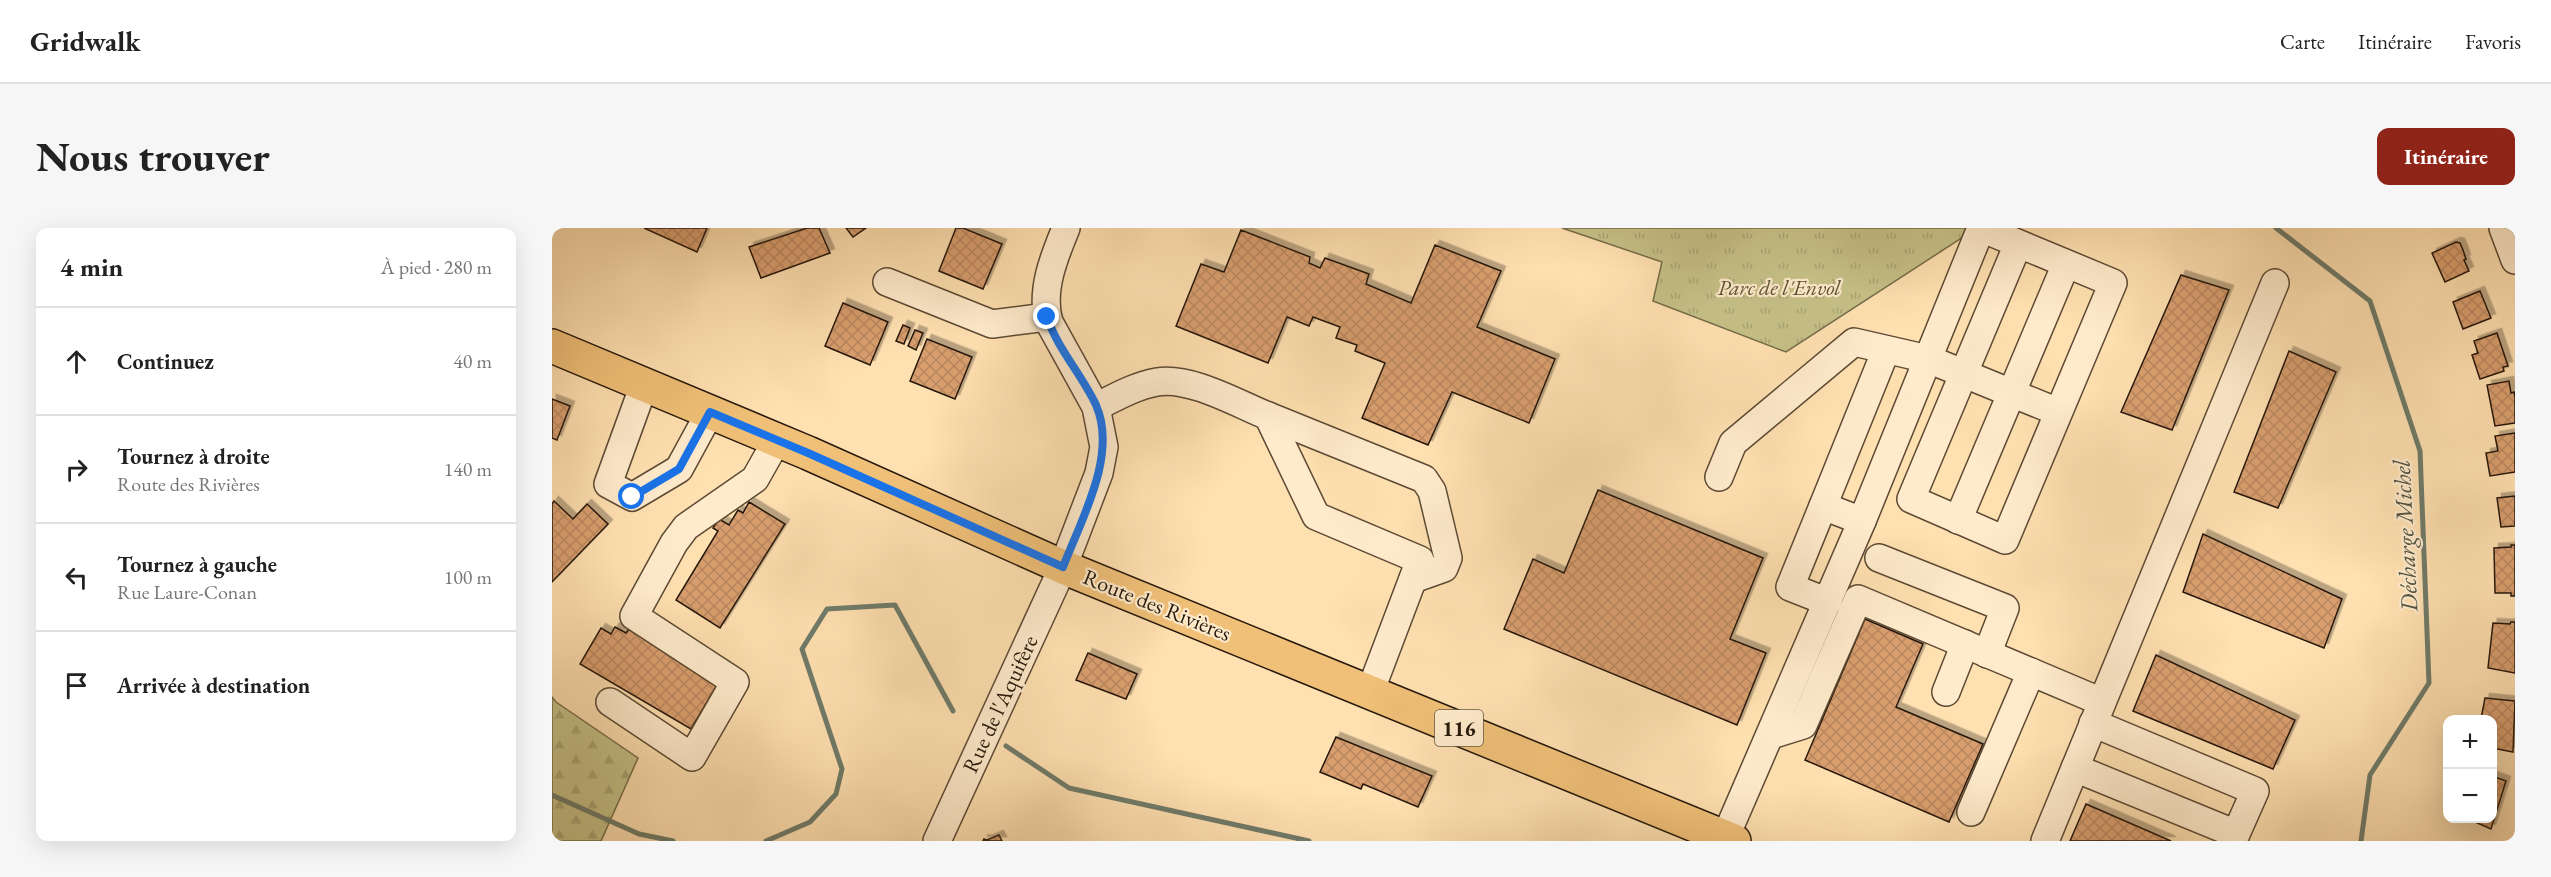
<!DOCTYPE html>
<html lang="fr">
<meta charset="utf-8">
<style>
:root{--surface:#fff;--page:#f6f6f6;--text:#222;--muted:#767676;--line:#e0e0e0;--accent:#8f2418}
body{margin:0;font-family:"EB Garamond",serif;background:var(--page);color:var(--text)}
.controls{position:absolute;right:18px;bottom:18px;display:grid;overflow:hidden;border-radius:12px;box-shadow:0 6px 24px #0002}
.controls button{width:54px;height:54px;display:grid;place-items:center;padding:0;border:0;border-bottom:2px solid var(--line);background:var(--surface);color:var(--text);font:30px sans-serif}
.stop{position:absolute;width:18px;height:18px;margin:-14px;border:4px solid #1a73e8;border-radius:50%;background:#fff}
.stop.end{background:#1a73e8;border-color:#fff;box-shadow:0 2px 6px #0008}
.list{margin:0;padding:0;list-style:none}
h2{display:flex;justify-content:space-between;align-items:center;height:78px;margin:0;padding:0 24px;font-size:26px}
h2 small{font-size:20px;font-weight:400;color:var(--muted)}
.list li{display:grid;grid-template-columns:39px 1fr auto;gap:18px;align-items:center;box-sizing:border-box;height:108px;padding:0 24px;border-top:2px solid var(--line)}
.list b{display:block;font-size:22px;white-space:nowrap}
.list p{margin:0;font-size:20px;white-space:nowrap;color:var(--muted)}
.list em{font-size:20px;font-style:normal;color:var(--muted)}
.icon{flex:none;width:33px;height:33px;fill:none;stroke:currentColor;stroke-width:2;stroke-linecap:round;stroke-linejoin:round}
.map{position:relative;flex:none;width:1963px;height:613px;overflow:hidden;border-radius:12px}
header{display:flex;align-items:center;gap:36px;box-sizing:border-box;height:84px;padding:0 30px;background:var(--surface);border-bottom:2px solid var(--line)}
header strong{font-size:28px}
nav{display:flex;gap:33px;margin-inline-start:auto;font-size:21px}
.intro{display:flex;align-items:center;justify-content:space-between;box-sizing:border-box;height:144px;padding:0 36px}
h1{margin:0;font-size:42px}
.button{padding:15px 27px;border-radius:12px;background:var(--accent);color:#fff;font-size:21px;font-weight:700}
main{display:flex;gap:36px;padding:0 36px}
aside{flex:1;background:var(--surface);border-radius:12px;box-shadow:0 6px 24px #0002}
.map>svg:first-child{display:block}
</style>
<header>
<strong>Gridwalk</strong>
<nav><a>Carte</a><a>Itinéraire</a><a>Favoris</a></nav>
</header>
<div class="intro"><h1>Nous trouver</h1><a class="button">Itinéraire</a></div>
<main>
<aside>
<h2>4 min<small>À pied · 280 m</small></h2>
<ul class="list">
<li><svg class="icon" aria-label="ahead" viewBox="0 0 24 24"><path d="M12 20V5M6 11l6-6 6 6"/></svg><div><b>Continuez</b></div><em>40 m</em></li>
<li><svg class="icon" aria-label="right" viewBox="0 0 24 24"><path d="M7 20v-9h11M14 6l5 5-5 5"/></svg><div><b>Tournez à droite</b><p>Route des Rivières</p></div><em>140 m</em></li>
<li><svg class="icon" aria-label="left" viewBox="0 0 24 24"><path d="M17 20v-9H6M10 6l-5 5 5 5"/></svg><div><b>Tournez à gauche</b><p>Rue Laure-Conan</p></div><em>100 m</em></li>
<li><svg class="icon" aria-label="arrive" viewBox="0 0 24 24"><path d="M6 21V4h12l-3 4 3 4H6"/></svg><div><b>Arrivée à destination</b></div></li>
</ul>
</aside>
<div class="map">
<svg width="1963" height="613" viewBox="0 0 1963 613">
<defs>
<pattern id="forest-firs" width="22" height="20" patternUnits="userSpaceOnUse" patternTransform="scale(1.5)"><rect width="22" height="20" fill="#c6c188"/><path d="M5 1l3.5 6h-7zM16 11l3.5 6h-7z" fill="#aaa574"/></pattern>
<pattern id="park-tufts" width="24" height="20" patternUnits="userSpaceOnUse" patternTransform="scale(1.5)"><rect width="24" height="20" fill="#c6c188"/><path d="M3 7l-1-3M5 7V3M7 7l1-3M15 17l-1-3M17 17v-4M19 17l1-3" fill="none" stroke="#aaa574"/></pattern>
<pattern id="building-cross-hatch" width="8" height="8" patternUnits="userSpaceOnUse" patternTransform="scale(1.5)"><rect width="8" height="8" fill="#d89e6e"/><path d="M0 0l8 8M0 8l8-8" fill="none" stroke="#b9875e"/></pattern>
<filter id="shadow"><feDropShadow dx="4.5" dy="-4.5" stdDeviation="0" flood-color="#0004"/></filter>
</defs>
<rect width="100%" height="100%" fill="#ffe0b1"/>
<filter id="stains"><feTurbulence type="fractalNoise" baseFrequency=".00333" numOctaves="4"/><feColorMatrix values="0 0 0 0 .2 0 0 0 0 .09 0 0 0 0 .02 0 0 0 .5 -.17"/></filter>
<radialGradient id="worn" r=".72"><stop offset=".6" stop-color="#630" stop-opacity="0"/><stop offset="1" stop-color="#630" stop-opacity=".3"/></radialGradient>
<path fill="url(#forest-firs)" stroke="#766c4a" stroke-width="1.5" d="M0,469L4,474L86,530L49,613H0Z"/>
<path fill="url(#park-tufts)" stroke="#766c4a" stroke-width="1.5" d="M1010,0H1425L1234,124L1101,73L1110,34Z"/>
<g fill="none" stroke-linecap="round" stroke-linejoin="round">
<g stroke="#6f7b69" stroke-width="5">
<path d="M1724,0L1818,73L1868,223L1877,455L1818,547L1809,613"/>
<path d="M454,518L517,560L757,613"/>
<path d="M0,567L87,606L121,613"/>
<path d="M214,613L258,594L284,566L290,541L250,421L275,381L343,377L401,483"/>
</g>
</g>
<g fill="url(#building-cross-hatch)" stroke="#25180b" stroke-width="1.5" filter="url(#shadow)">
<path d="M92,0H155L145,24Z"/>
<path d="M255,0H267L278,25L209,50L197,19Z"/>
<path d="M294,0H314L301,9Z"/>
<path d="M404,0H411L450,16L431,61L387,43Z"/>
<path d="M689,2L758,29L757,35L768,40L773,30L817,46L814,56L859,75L883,17L949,43L925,99L1003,131L977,195L900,164L876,217L810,190L833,135L803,123L805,117L784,110L788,99L761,89L757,98L735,89L716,135L624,98L649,36L672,44Z"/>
<path d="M1904,14L1908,15L1911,22L1914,31L1912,32L1917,43L1893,54L1880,25Z"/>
<path d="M1629,47L1677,62L1620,202L1569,184Z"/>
<path d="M1928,63L1939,90L1911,101L1901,74Z"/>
<path d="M291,75L336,94L318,137L273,118Z"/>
<path d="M351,97L358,100L352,116L344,113Z"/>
<path d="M363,102L371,105L364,122L356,118Z"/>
<path d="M1945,105L1956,138L1951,139L1952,143L1928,151L1920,127L1926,125L1922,113Z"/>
<path d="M375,111L420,129L403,171L358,153Z"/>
<path d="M1737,123L1784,144L1726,280L1682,264Z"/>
<path d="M1957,153L1959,165L1962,164L1963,169V195L1943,198L1935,157Z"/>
<path d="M0,171L18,178L5,212L0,210Z"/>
<path d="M1963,205V244L1938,248L1934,225L1946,223L1943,208Z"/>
<path d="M1046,262L1211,330L1178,411L1214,425L1185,497L952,401L981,331L1012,345Z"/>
<path d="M1963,268V298L1949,299L1945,270Z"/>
<path d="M2,273L21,291L35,276L56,296L0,354V276Z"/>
<path d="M197,274L233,296L168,400L124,372L166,303L161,300L167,291L177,297L186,282L191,285Z"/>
<path d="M1651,306L1790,371L1772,420L1631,364Z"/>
<path d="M1959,317H1963V368H1959V365H1943L1942,320L1959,319Z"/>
<path d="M1313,391L1371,416L1344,479L1431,516L1397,594L1253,532Z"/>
<path d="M1959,394H1963V445L1936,440L1941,395L1958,396Z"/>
<path d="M63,399L74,405L77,401L167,454L139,501L28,436L49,400L59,406Z"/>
<path d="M536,425L585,446L574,471L524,452Z"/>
<path d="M1604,427L1743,492L1721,541L1581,483Z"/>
<path d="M1933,470L1963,473L1961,524L1940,520V491H1929Z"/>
<path d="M784,509L880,548L866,579L811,556L809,561L768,544Z"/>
<path d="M1940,548L1954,553L1939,601L1914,590H1940Z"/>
<path d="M1534,576L1619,613H1518Z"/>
<path d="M447,607L450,613H431L432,611L435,612Z"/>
</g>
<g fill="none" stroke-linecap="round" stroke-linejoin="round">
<defs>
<g id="minor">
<path d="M1951,0L1963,32"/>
<path d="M335,54L440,96L495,89"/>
<path d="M92,157L56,256L80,269L127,241L158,184"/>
<path d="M544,179C564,169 583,158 605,154C638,148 686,176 716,188L764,288L868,332L818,464"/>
<path d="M716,188L872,251L880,263L896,330L892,340L861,351"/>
<path d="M1167,249L1181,215L1302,114L1376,131L1506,184"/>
<path d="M1271,278L1334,122"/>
<path d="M1406,292L1514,36"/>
<path d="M1327,330L1453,380L1435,426"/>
<path d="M1276,374L1238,359L1271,278L1310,293"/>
<path d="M1394,464L1413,416"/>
<path d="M58,474L140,529L183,454L82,388L122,315L134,299L203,251L225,212"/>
<path d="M1219,507L1251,497L1306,371L1550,474"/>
<path d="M1523,540L1684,606L1703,563L1541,495"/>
<path d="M1419,584L1479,444"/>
<path d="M1173,610L1310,293L1429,0L1561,55L1453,312L1359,271L1466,16"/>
<path d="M385,613L511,339L547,245L552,219L544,179L497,94C488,63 502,29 514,0"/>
<path d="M1493,613L1723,55"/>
</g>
<path id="major" d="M0,118L256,225L511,339L1182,613"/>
</defs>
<use href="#minor" stroke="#5c4a34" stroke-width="30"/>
<use href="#major" stroke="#25180b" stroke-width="36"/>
<use href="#minor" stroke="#ffebcc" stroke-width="27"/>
<use href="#major" stroke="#f0c078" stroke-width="33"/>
</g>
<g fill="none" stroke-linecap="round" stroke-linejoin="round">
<path stroke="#1a73e8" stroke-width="8" d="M80,269L127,241L158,184L256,225L511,339C529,292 566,227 544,177C530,147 505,120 495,89"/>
</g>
<g text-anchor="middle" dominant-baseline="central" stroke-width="4.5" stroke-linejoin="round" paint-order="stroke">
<rect fill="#ffebcc" stroke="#665745" stroke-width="1.5" x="883" y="482" width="48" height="36" rx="4.5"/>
<g font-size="21" font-weight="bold" fill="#25180b">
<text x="907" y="500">116</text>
</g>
<g font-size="22" font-style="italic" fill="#5d5337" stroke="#ffebcc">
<text x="1227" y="59">Parc de l'Envol</text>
</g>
<g font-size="22" fill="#25180b" stroke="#ffebcc">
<text transform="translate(605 377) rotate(22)">Route des Rivières</text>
<text transform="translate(448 476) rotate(-65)">Rue de l'Aquifère</text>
</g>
<g font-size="24" font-style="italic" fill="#505242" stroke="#ffebcc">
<text transform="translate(1853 308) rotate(-93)">Décharge Michel</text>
</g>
</g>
<rect width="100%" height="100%" filter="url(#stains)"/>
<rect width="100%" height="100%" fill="url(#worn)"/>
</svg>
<div class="controls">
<button>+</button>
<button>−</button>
</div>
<div class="stop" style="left:80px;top:269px"></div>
<div class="stop end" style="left:495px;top:89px"></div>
</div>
</main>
